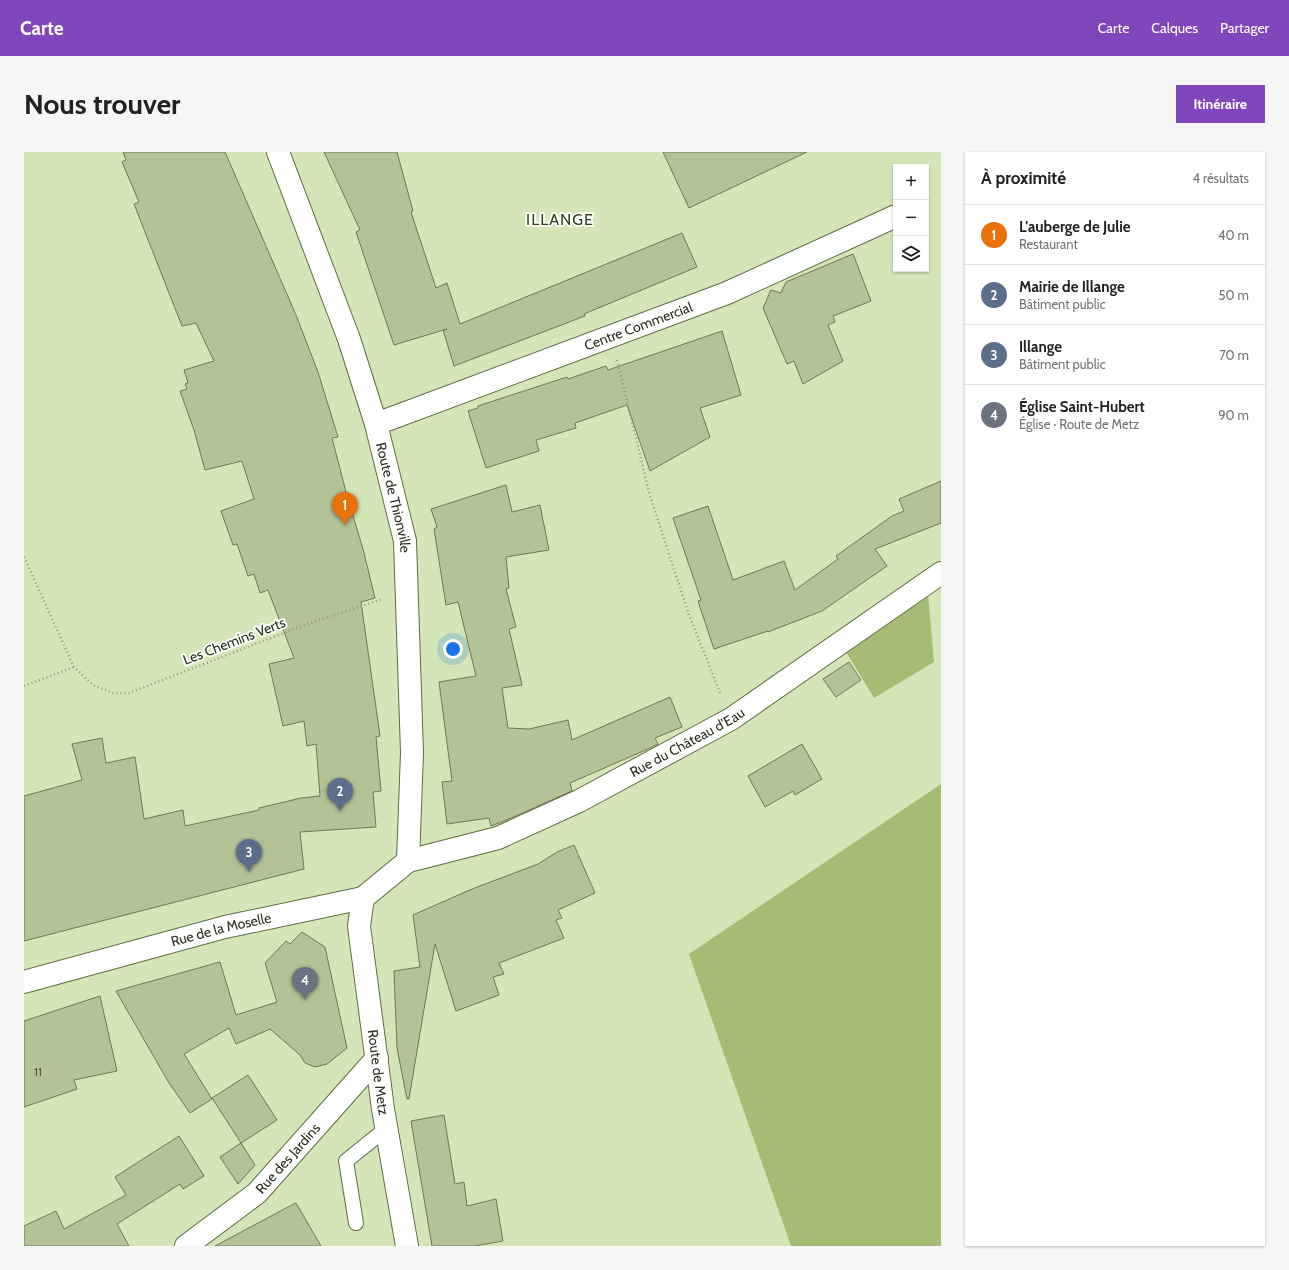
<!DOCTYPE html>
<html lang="fr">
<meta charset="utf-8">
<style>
:root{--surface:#fff;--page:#f6f6f6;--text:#202124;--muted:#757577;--line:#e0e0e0;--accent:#8146bc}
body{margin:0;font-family:Cabin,sans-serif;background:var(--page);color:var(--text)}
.controls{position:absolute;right:12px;top:12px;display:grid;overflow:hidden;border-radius:0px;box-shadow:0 1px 3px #0004}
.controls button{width:36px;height:36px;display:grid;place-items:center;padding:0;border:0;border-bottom:1px solid var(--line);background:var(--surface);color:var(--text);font:20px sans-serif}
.you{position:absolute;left:429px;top:497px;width:14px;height:14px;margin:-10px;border:3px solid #fff;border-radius:50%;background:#1a73e8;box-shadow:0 0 0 6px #1a73e833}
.badge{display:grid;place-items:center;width:26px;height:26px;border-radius:50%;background:var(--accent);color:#fff;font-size:13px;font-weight:700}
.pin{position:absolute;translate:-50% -33px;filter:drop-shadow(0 1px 2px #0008)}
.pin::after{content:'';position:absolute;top:21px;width:14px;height:12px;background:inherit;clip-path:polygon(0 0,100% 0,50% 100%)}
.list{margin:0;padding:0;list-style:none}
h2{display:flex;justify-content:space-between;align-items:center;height:52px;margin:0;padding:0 16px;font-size:17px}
h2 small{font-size:13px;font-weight:400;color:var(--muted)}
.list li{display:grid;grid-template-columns:26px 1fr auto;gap:12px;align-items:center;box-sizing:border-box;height:60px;padding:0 16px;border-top:1px solid var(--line)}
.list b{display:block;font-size:15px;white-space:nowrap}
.list p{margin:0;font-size:13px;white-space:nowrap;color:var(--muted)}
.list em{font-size:13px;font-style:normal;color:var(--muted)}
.icon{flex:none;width:22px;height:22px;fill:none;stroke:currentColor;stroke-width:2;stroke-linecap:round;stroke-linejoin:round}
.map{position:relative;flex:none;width:917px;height:1094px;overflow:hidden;border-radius:0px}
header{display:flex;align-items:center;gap:24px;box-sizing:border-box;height:56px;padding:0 20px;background:var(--accent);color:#fff}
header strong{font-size:19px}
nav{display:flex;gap:22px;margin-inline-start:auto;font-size:14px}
.intro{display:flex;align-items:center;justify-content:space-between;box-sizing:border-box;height:96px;padding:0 24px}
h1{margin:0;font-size:28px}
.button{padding:10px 18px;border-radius:0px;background:var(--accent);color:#fff;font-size:14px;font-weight:700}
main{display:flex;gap:24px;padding:0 24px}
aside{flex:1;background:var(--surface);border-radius:0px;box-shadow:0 1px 3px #0004}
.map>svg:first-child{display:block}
</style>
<header>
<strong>Carte</strong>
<nav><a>Carte</a><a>Calques</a><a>Partager</a></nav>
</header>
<div class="intro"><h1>Nous trouver</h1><a class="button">Itinéraire</a></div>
<main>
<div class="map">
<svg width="917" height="1094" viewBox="0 0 917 1094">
<rect width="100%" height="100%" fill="#d4e5b7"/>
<g fill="#a4bc74">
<path d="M904,443L910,510L850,546L821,498Z"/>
<path d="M917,632V1094H767L665,802Z"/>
</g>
<g fill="#b3c397" stroke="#6c7a50">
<path d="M99,0H201L272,163L294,220L314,285L308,286L322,340L339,397L351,446L337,450L356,584L352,585L357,639L349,640L352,675L276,680L280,717L0,789V644L58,628L48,592L78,586L82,611L111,605L120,667L159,658L161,674L235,658V656L277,646L296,644L292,592L283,594L280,569L259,574L245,512L270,506L244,438L236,441L230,422L224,424L213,392L209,393L197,359L230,347L218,309L181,318L170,278L156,239L163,237L161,232L164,231L160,218L190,209L172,171L158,174L110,52L115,50L98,10L102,8Z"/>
<path d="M300,0H373L389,59L387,60L412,136L423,131L436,172L658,81L673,115L560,162L561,164L430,214L419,178L423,177L370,193L332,80L336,78Z"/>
<path d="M639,0H783L665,56Z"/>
<path d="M829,102L847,149L809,164L811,170L804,173L819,209L779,232L770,209L763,212L739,156L747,138L757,141L762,130Z"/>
<path d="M698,179L717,243L676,256L686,285L626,319L603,253L551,271L552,276L512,288L515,299L462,316L444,259L454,256V254L543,225L544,227L582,214L584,218Z"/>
<path d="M917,329V371L851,397L863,414L798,459L744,480V479L690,497L674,449L677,448L649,366L684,354L709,428L760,409L771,438L814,407L812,404L868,364L880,359L875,347Z"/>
<path d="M482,333L488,360L516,353L525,398L482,405L485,436L482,437L492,475L485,477L498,533L478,536L484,576L505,577L544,568L548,588L646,545L658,575L631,586L634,592L624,597L546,631L548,639L485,667L467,674L465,666L423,672L418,630L428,629L415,530L452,524L434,450L422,453L410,377L413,375L407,357Z"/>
<path d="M825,510L837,528L812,545L799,527Z"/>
<path d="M778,592L798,627L771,643L769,639L741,655L724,624Z"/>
<path d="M550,693L571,741L534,758L538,766L532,768L540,786L475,811L480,822L469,825L475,843L432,859L411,792L385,947H383L373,896L370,819L396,815L389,763L448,737L514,712L533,700Z"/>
<path d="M278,780L301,795L323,896L303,912L291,915L281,911L276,903L246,877L212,892L205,876L160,902L188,947L166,961L145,931L92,839L196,810L212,863L253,850L241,811L262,789L266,792Z"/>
<path d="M76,844L93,919L50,928L53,937L0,955V869Z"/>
<path d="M224,923L253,968L217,991L188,946Z"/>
<path d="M420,963L431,1032L440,1030L443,1054L472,1047L479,1089L451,1094H408L387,969Z"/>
<path d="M155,984L180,1024L159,1037L156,1032L93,1072L105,1094H0V1074L32,1059L40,1077L102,1043L91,1025Z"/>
<path d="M217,991L231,1013L214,1032L196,1005Z"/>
<path d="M272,1051L297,1094H191L262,1056Z"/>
</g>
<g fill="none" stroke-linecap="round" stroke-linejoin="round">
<defs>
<path id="service" d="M332,1071L322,1009L363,976"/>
<g id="minor">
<path id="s1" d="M352,272L703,141L872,64"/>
<path id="s2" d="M384,709L474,686L555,649L707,567L917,421"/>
<path id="s3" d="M0,830L201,775L339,746"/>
<path id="s4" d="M162,1094L233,1041L353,906"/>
</g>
<g id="tertiary">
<path id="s5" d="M254,0L325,187L352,272L381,389L388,601L384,709L339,746L335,774L359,957L383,1094"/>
</g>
</defs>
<use href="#service" stroke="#5e6c43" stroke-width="16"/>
<use href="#minor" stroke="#5e6c43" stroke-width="24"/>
<use href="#tertiary" stroke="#5e6c43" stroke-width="24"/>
<g stroke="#8e9a78" stroke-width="2.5" stroke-dasharray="1 3" stroke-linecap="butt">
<path d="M593,208L626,344L665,463L697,543"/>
<path d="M0,405L50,515L69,533L89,541H105L283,472L359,447"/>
<path d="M0,534L50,515"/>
</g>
<use href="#service" stroke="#fff" stroke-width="14"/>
<use href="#minor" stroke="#fff" stroke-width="22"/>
<use href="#tertiary" stroke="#fff" stroke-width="22"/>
</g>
<g text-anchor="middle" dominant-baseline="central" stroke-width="4" stroke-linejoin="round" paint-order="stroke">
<g font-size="12" fill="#4c543c">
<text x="14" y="919">11</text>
</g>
<g font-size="14" fill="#292f1e" stroke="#fdfffa">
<text stroke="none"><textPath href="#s1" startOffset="280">Centre Commercial</textPath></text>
<text stroke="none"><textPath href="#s5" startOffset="365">Route de Thionville</textPath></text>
<text transform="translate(210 489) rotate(-21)">Les Chemins Verts</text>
<text stroke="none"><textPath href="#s2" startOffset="305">Rue du Château d'Eau</textPath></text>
<text stroke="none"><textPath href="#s3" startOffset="204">Rue de la Moselle</textPath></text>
<text stroke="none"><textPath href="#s5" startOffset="964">Route de Metz</textPath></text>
<text stroke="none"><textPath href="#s4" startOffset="135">Rue des Jardins</textPath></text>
</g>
<g font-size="16" letter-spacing="1" fill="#354119" stroke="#fdfffa">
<text x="536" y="67">ILLANGE</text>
</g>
</g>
</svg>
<div class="controls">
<button>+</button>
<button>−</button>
<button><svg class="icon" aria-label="layers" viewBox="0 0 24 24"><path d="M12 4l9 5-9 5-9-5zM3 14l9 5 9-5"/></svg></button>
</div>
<div class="you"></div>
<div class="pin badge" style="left:321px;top:373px;background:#e8710a">1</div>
<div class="pin badge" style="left:316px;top:659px;background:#5c6f8a">2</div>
<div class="pin badge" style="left:225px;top:720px;background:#5c6f8a">3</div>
<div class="pin badge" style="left:281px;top:848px;background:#6b7280">4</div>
</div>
<aside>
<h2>À proximité<small>4 résultats</small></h2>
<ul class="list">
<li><span class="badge" style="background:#e8710a">1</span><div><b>L'auberge de Julie</b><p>Restaurant</p></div><em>40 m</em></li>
<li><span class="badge" style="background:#5c6f8a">2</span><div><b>Mairie de Illange</b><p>Bâtiment public</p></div><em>50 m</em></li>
<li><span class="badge" style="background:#5c6f8a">3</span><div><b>Illange</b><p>Bâtiment public</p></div><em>70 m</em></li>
<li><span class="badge" style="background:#6b7280">4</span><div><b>Église Saint-Hubert</b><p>Église · Route de Metz</p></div><em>90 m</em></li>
</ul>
</aside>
</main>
